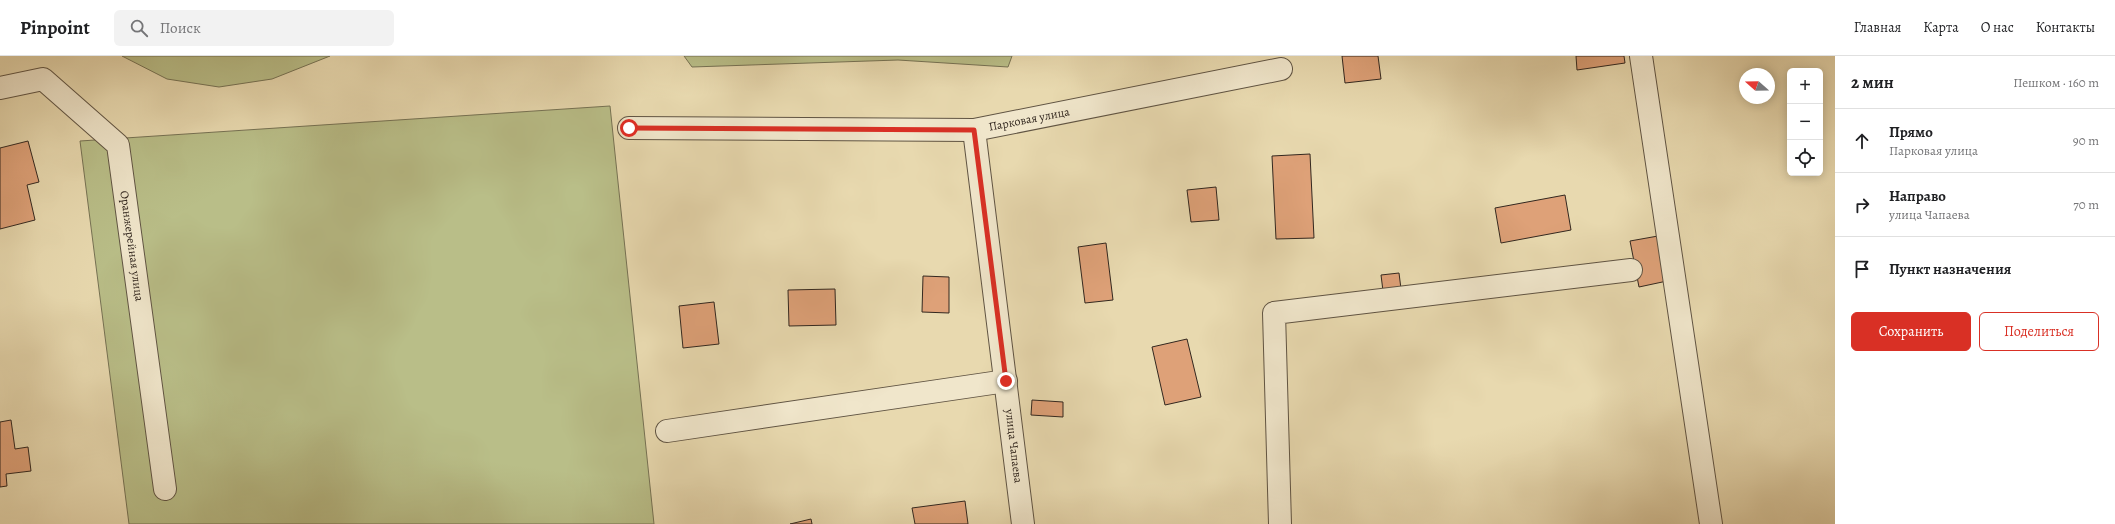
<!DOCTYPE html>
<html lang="ru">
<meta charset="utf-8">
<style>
:root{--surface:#fff;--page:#f2f2f2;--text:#202124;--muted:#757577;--line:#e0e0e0;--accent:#d93025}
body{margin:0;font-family:Alegreya,serif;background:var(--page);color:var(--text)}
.controls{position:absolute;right:12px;top:12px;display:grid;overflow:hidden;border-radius:6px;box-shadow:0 2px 10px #0003}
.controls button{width:36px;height:36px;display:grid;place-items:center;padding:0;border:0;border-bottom:1px solid var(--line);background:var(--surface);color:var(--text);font:20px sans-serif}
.compass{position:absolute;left:1739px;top:12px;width:36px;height:36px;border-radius:50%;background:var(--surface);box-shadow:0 2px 10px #0003;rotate:290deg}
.stop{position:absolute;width:12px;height:12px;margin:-9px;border:3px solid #d93025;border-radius:50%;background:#fff}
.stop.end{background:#d93025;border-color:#fff;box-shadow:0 1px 4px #0008}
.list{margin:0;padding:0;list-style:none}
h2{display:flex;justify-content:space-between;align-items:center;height:52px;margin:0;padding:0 16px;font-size:17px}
h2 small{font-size:13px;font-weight:400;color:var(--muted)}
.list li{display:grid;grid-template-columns:26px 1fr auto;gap:12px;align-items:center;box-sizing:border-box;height:64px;padding:0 16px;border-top:1px solid var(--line)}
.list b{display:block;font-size:15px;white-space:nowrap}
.list p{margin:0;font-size:13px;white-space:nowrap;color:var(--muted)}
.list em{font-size:13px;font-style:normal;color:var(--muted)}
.actions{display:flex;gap:8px;padding:12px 16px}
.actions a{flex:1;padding:9px 0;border:1px solid var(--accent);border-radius:6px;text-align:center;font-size:14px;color:var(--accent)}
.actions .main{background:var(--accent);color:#fff}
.icon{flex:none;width:22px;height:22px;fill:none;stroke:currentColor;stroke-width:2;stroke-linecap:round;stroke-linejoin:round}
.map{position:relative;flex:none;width:1835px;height:468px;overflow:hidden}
header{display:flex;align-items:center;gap:24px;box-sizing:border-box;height:56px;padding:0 20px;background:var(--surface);border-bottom:1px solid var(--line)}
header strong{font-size:19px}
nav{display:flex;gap:22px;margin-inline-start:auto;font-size:14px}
.search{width:280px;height:36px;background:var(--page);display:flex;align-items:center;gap:10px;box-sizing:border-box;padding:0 14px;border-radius:6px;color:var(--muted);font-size:15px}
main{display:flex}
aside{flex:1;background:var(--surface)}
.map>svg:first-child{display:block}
</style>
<header>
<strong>Pinpoint</strong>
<div class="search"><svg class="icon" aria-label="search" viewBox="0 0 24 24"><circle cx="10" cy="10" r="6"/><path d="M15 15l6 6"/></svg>Поиск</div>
<nav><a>Главная</a><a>Карта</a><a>О нас</a><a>Контакты</a></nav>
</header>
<main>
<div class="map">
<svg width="1835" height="468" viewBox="0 0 1835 468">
<rect width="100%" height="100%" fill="#e8d9af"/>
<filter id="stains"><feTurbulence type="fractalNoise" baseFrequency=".005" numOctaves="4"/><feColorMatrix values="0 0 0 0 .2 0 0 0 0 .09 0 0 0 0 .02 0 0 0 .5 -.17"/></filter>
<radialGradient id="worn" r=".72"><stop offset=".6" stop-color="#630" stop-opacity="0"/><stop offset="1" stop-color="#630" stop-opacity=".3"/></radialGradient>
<g fill="#b9be88" stroke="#767254">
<path d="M122,0H330L272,23L219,31L167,23Z"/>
<path d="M684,0H1012L1008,11L898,4L692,11Z"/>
<path d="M610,50L654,468H129L80,85Z"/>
</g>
<g fill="#dea178" stroke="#32271f">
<path d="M1342,0H1378L1381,23L1345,27Z"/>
<path d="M1576,0H1624L1625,7L1577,14Z"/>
<path d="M28,85L39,126L27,129L35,164L0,173V92Z"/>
<path d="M1310,98L1314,182L1276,183L1272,100Z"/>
<path d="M1216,131L1219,164L1191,166L1187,134Z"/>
<path d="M1565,139L1571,174L1501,187L1495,152Z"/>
<path d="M1658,180L1667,225L1639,231L1630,185Z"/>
<path d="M1106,187L1113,244L1085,247L1078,191Z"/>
<path d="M1399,217L1401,233L1383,235L1381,219Z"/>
<path d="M923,220L949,221V257L922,256Z"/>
<path d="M835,233L836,269L789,270L788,234Z"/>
<path d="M714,246L719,288L683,292L679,250Z"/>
<path d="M1187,283L1201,341L1165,349L1152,291Z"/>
<path d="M1032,344L1063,346V361L1031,359Z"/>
<path d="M11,364L15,393L28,391L31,415L6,418L7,430L0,431V366Z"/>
<path d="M965,445L968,468H915L912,452Z"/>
<path d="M811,463L812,468H790Z"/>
</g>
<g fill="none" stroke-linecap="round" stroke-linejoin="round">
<defs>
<g id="minor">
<path d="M1641,0L1711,468"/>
<path d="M0,32L43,23L118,89L165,433"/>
<path d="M629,72L974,74L1281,13"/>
<path d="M974,74L1023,468"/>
<path d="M667,375L1006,325"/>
<path d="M1280,468L1274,257L1631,214"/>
</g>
</defs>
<use href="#minor" stroke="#605443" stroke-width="24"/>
<use href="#minor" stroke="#f0e6cb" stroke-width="22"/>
</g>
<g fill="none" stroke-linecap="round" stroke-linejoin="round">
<path stroke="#d93025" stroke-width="5" d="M629,72L974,74L1006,325"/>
</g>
<g text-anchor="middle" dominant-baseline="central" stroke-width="3.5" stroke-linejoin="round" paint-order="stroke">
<g font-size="12" fill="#32271f" stroke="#f0e6cb">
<text transform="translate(1029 63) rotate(-11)">Парковая улица</text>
<text transform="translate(132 190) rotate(82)">Оранжерейная улица</text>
<text transform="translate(1014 390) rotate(83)">улица Чапаева</text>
</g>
</g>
<rect width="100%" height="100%" filter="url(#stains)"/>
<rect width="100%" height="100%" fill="url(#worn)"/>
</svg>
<div class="controls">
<button>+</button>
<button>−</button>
<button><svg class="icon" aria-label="locate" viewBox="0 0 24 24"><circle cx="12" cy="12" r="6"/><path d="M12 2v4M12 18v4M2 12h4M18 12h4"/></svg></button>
</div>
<svg class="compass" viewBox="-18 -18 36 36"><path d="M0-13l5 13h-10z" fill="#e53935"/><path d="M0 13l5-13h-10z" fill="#757577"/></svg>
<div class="stop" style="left:629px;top:72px"></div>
<div class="stop end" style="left:1006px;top:325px"></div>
</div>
<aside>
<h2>2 мин<small>Пешком · 160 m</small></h2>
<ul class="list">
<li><svg class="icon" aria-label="ahead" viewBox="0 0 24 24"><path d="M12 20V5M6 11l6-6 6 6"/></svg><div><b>Прямо</b><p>Парковая улица</p></div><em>90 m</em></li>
<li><svg class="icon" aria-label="right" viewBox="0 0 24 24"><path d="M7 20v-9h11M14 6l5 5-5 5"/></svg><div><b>Направо</b><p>улица Чапаева</p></div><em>70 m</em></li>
<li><svg class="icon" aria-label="arrive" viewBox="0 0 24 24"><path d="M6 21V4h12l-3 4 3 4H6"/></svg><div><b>Пункт назначения</b></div></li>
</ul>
<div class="actions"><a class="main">Сохранить</a><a>Поделиться</a></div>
</aside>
</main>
